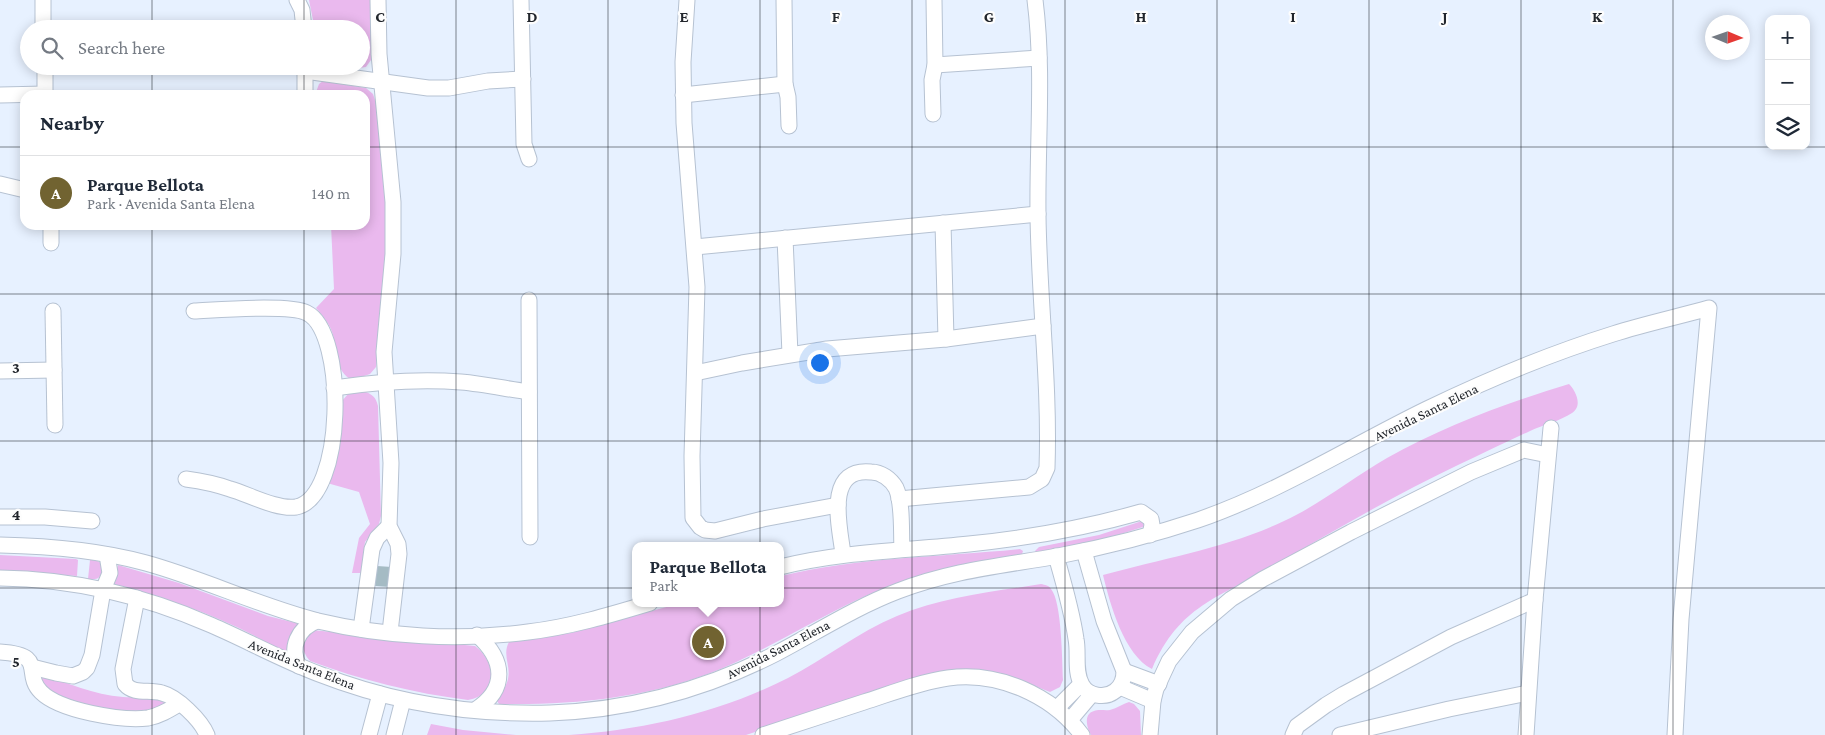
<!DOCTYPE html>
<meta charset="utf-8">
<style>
:root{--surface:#fff;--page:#f6f6f7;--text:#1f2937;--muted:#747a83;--line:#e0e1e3;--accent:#716331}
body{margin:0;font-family:"Crimson Pro",serif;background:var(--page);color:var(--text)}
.controls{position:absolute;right:15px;top:15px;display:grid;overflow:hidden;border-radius:10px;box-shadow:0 2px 12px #0003}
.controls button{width:45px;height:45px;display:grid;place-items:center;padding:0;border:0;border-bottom:1px solid var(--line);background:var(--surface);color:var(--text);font:25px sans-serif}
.compass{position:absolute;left:1705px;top:15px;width:45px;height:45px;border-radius:50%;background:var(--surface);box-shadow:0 2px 12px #0003;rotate:92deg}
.you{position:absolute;left:819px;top:362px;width:18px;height:18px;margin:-12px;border:4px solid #fff;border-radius:50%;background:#1a73e8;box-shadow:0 0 0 8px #1a73e833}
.badge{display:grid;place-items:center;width:32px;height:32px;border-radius:50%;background:var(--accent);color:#fff;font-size:16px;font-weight:700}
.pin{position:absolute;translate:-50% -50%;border:2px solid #fff;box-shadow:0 1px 5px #0006}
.popup{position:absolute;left:632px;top:542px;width:152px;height:65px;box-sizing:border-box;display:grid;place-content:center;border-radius:10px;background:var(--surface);filter:drop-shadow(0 1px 4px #0005);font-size:16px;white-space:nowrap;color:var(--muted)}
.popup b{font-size:19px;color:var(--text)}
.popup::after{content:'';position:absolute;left:50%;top:100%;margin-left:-10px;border:10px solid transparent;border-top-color:var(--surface)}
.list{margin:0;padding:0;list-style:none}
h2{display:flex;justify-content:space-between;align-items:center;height:65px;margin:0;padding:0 20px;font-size:21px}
h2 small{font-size:16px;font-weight:400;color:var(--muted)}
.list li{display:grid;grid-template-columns:32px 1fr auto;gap:15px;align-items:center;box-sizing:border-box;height:75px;padding:0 20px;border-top:1px solid var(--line)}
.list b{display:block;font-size:19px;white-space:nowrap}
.list p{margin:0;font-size:16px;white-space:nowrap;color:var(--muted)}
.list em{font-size:16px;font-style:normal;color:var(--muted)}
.icon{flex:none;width:28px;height:28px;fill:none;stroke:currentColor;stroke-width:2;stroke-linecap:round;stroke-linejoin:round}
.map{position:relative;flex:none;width:1825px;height:735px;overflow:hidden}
.search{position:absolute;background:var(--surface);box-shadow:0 2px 12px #0003;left:20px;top:20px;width:350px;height:55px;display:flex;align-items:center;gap:12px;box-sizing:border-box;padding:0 18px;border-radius:28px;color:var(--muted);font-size:19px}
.panel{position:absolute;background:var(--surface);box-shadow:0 2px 12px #0003;left:20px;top:90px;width:350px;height:140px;border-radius:15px}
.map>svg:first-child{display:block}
</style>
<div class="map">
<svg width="1825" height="735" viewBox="0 0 1825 735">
<rect width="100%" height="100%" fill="#e7f1ff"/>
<g fill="#eab9ee">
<path d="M309,0H372L371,60L366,67L359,68L347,66H361V29H313V20Z"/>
<path d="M323,81L366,88L373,94L376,103L388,203V242L376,367L370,374L352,380C335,371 337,352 333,335C330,324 323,316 316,308L334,289L331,225H365V95H315L319,84Z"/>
<path d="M1569,384C1576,391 1583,406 1572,413C1560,421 1543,425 1530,431C1506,442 1482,454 1458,465C1395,495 1333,531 1272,567C1218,598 1179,606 1152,669C1124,655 1110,604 1103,575C1164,558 1227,548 1284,521C1321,504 1352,478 1387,458C1444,426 1506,403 1569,384Z"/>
<path d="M363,391C372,394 376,397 378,406L381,516L379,524L365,542L361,573H352L359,538L370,524L359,492L327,483L342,401L348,394Z"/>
<path d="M1139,522H1143L1146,526L1105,539L1036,553L1035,551L1039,547L1099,535Z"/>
<path d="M1020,549L1023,551L1022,554C963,563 915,574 861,598C810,622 762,653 708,674C643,698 573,705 503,704H499L497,701C501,694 506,687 508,679C511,665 502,655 509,642L512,641L571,633L681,603H780L781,576C859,557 941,557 1020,549Z"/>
<path d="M0,555L76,559L78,560L77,576L0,571Z"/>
<path d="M90,560C96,560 102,561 104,568C100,578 99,580 88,579Z"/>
<path d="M118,565L179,583L268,616L304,625L290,651L286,654C235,621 172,599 113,585Z"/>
<path d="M1041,584C1045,585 1049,585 1051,589C1062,602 1062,661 1063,680L1060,687L1050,692L1022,681L993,673L827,708L746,735H569C644,730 719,713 788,678C825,659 858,632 897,616C943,597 992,592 1041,584Z"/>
<path d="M312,630L475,646C497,662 498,695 468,700C413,693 361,680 310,661C300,650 301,639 312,630Z"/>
<path d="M40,675C68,682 93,695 123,697C137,698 152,695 165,702V704C149,720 89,707 69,701C58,698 47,690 40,681Z"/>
<path d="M1129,702L1134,704L1140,711L1141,735H1091C1087,728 1083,714 1094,711C1099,709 1105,711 1110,710C1117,708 1123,704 1129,702Z"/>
<path d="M431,724L463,730L516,735H427Z"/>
</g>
<path fill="#a5bbc4" d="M377,566L392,567L390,587L375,586Z"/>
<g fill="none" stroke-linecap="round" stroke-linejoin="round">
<defs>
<g id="minor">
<path d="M43,0V29"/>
<path d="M297,0L302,10L304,29"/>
<path d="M378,0L379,54L393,202V254L384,352L391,463L389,526L398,544L399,554L390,632"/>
<path d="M521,0L524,144L529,159"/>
<path d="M687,0L683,62L684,123L697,287L692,456L693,518L700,527L705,530L715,531L763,519L838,505"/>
<path d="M784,0L785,84L788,97L789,126"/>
<path d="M935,65L1039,58"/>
<path d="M45,66V95"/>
<path d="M305,71L428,88H449L488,81L523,79"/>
<path d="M0,95L45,94"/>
<path d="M305,95V66"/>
<path d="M683,95L785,84"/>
<path d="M933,114L932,80L935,65L934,0"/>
<path d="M0,184L25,190"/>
<path d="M943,223L946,339"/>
<path d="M51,225V243"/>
<path d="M785,238L790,354"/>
<path d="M695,247L1038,214"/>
<path d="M529,300L530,537"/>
<path d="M53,311L55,425"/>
<path d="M0,371L54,370"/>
<path d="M695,373L742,363L827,349L946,339L1043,326"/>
<path d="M334,388C376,382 419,379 461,382C484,384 507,389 529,392"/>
<path d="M186,479C201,481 216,484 230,489C248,494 277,510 296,507C345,498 347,333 307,313C290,304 217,310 194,311"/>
<path d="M899,499L1029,487L1042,479L1047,468C1050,384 1039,300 1038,215C1037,144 1044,71 1035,0"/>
<path d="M0,517H45L92,521"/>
<path d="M0,545C49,546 99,550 146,563C204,579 259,606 318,621C385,637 460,641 528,632C570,627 610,615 650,603"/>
<path d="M843,554C840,528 824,467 871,472C881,472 891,479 896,488C903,503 901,532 902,549"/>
<path d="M1056,556C1064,584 1072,611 1076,639C1079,653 1074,671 1082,685C1088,696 1105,699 1115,691C1122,686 1124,679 1124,671L1104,621L1084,551"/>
<path d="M780,567C844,551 905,551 969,544C1028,538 1085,528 1141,512L1151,519L1152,525L1150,535"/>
<path d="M0,578C73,579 145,596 211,625C248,641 282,660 319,674C393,703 472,715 550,713C629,710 707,689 777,653C817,632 856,607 898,591C953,570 1001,566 1058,556C1105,547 1153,535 1198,520C1279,492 1351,446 1427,409C1487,380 1549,354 1613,334C1644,324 1677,317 1709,308L1681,619L1675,735"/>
<path d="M137,598L123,669L125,684C134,695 149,689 162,693C177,697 201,720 207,735"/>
<path d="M361,629L372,549L377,538L389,526"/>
<path d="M0,652C48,655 22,673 41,692C60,711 121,721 148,718C159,716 169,710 179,704"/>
<path d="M299,666C289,648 298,628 317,621"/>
<path d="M32,667L56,673L73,676L83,672L87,668L92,655L103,590L110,573L107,555"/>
<path d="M1124,671L1159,684"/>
<path d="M1120,687L1153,701"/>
<path d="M1057,708L1081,684"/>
<path d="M475,710C508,689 505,660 477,635"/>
<path d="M1070,720L1092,694"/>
<path d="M369,735L380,694"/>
<path d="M394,735L403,700"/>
<path d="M763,735C797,724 830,713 864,702C892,693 920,682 948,678C998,671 1052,695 1082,735"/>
<path d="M1150,735L1153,701L1156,689L1169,661L1192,632L1231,599L1263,579L1351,532L1471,472L1524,450L1548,455"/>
<path d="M1293,735L1297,726L1326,705L1344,694L1451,637L1535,600"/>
<path d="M1340,735L1449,709L1528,693"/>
<path d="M1526,735L1535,600L1551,428"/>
</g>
</defs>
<use href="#minor" stroke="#b6c2d2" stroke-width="17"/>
<use href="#minor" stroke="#fff" stroke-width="15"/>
</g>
<path fill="none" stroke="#22262c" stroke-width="1" stroke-opacity="0.55" d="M152,0V29M304,0V29M456,0V735M608,0V735M760,0V735M912,0V735M1065,0V735M1217,0V735M1369,0V735M1521,0V735M1673,0V735M152,66V95M304,66V95M0,147H25M365,147H1825M152,225V735M304,225V735M0,294H1825M0,441H1825M0,588H1825"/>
<g text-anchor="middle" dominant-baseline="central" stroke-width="4.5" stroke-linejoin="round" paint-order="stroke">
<g font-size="14" fill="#22262c" stroke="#fdfdfd">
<text transform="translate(1426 412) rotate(-26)">Avenida Santa Elena</text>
<text transform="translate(778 649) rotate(-27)">Avenida Santa Elena</text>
<text transform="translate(302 664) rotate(22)">Avenida Santa Elena</text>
</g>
</g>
<g font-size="16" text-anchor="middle" font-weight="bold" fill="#22262c" stroke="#fdfdfd" stroke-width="4.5" stroke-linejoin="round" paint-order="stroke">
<text x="380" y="22">C</text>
<text x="532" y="22">D</text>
<text x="684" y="22">E</text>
<text x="836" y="22">F</text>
<text x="989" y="22">G</text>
<text x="1141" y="22">H</text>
<text x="1293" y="22">I</text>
<text x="1445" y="22">J</text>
<text x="1597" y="22">K</text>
<text x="16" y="373">3</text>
<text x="16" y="520">4</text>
<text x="16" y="667">5</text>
</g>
</svg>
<div class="controls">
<button>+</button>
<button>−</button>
<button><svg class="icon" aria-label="layers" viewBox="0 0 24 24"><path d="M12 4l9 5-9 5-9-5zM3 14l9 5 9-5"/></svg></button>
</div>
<svg class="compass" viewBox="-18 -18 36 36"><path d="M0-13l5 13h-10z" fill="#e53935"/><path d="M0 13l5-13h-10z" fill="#747a83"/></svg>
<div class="you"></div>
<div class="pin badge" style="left:708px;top:642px">A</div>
<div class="popup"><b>Parque Bellota</b>Park</div>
<div class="search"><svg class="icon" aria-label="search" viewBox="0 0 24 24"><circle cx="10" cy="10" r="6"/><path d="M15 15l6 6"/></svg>Search here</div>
<section class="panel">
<h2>Nearby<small></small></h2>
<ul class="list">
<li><span class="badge">A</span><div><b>Parque Bellota</b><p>Park · Avenida Santa Elena</p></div><em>140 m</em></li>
</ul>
</section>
</div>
